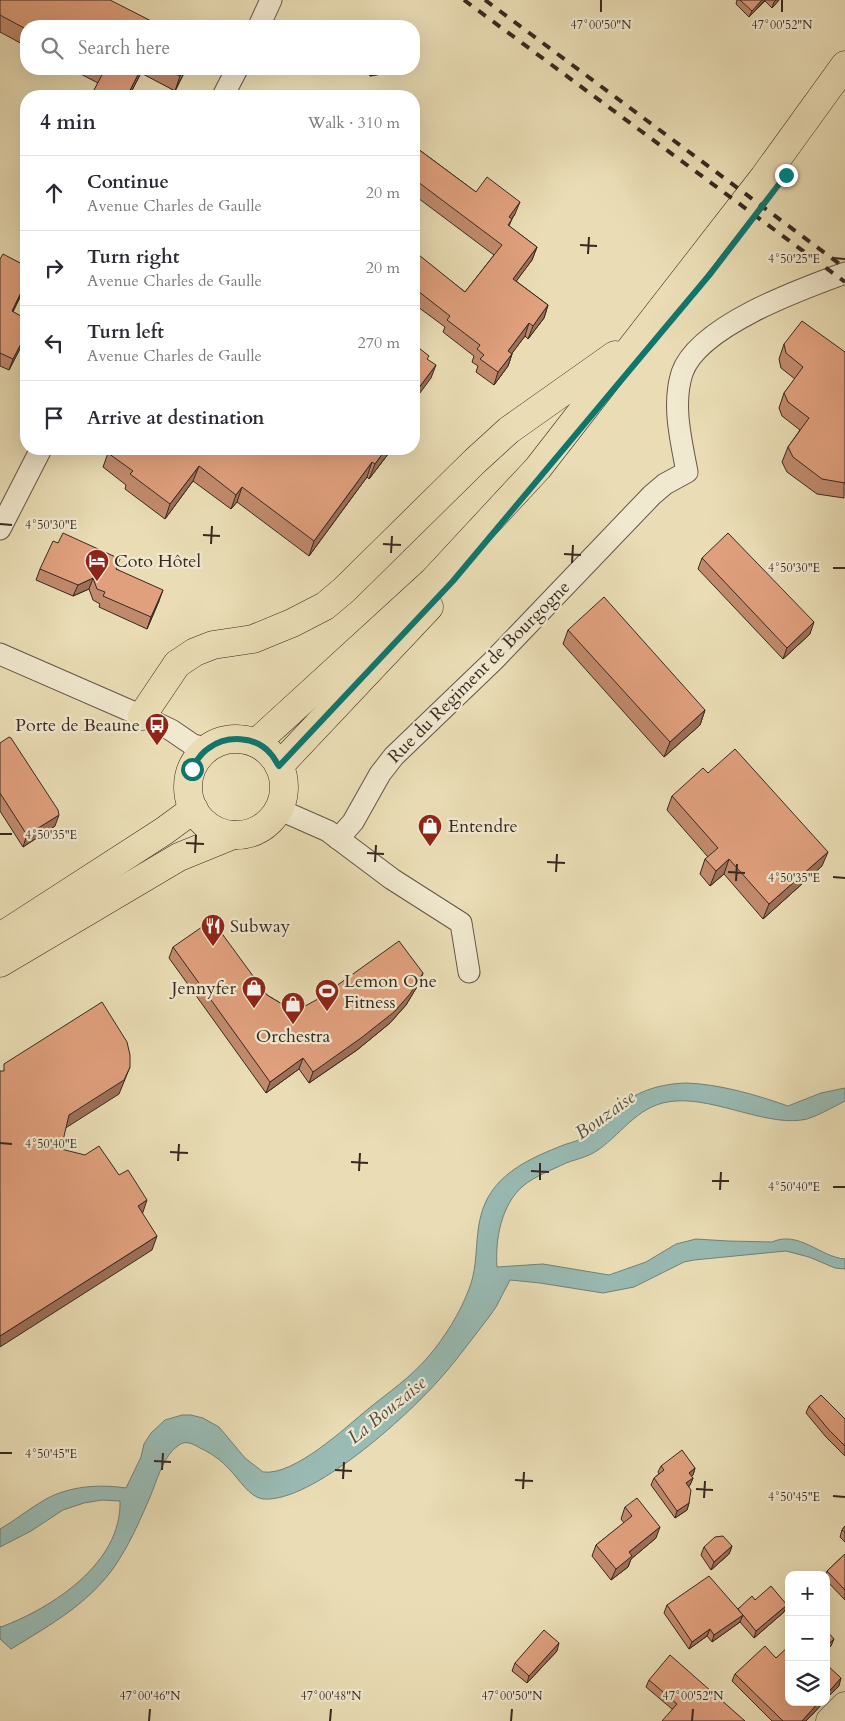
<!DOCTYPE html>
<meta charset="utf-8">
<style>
:root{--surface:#fff;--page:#f2f2f3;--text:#2b2b33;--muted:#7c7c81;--line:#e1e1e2}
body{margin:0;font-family:Cardo,serif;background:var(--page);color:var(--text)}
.controls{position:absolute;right:15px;bottom:15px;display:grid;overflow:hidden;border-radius:10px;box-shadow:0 5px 20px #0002}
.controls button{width:45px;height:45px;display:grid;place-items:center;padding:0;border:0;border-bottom:1px solid var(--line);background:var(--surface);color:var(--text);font:25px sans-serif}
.stop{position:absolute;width:15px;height:15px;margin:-11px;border:4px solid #0f766e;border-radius:50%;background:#fff}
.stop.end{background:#0f766e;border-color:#fff;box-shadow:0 1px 5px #0008}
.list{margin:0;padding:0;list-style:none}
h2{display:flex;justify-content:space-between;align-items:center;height:65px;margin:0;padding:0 20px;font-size:21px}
h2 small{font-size:16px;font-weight:400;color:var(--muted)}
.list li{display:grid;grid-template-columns:32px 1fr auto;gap:15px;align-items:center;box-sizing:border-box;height:75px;padding:0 20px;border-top:1px solid var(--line)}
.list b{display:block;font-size:19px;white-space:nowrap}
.list p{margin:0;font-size:16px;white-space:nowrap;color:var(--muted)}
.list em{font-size:16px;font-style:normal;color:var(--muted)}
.icon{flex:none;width:28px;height:28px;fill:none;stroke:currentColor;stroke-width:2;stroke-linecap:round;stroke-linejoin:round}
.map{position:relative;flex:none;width:845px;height:1721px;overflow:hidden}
.search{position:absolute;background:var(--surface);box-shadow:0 5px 20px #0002;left:20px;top:20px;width:400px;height:55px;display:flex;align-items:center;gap:12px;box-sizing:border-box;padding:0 18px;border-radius:20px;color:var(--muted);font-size:19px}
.panel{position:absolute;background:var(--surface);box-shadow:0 5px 20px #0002;left:20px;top:90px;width:400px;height:365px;border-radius:20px}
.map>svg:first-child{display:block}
</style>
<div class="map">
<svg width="845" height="1721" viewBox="0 0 845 1721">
<rect width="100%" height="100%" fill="#eaddb5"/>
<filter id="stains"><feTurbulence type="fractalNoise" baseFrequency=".004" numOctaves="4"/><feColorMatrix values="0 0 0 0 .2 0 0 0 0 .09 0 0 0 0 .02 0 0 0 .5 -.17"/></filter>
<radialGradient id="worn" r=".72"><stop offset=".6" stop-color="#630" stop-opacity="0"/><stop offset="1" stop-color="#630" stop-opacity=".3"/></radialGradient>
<path fill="#99bbb4" stroke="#72807a" d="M686,1083C719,1084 757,1095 788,1106L821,1093L845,1088V1101C833,1107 820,1115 807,1119C770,1128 717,1098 676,1101C639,1103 625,1131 598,1150C588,1157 577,1159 566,1163C552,1170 535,1176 523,1186C501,1205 495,1240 497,1267L543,1264L609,1275L646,1262L676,1244L696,1239L728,1241L772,1242C799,1230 820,1257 845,1259V1269L835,1268L809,1257L786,1251L694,1260L684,1262L634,1287L603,1293L540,1283L510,1280C505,1289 501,1298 496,1307C488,1319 478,1331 469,1343C459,1356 449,1369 438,1381C407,1416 312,1503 263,1499C249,1497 239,1479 230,1470C221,1460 211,1453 200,1448C193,1444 186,1440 179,1445C163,1455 157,1481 150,1497C141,1518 132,1539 120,1558C95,1600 52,1624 11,1649L0,1639V1626L1,1627C52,1608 122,1563 120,1501L102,1500L84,1503L63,1510L31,1531L0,1547V1529C16,1520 30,1508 46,1499C70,1486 99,1484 126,1488L141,1457L144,1444L151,1433L165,1420L182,1415H191L203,1418L219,1427L245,1458L263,1472C294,1476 345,1428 368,1409C389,1392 411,1377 428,1357C445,1337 460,1313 469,1289C482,1256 470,1223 492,1191C508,1168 536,1156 561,1146C568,1143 576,1142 582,1138C597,1130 608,1117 620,1106C639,1090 661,1084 686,1083Z"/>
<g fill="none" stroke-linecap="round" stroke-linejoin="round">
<defs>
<g id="minor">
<path d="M259,26L271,0"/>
<path d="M223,96L237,69"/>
<path d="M0,529L41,449"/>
<path d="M0,654L142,716L171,730L193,745L208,748"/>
<path d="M278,809L328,831L392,879L461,923L469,972"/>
<path d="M338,839L353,822L380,774L394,756L493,661L652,495L665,484L687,472C681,440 672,405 682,373C698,326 801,289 845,273"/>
</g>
<g id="major">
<path d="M142,716L177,664L195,652L213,645L253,639L292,623L325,606L344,590L475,461L509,430L615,355"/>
<circle cx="236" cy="787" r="48"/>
<path d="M256,743L433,581L538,468L764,177L845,65"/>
<path d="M279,766L429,607"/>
<path d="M0,937L164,831L194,809"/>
<path d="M0,963L179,857L233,835"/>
<path d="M830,1721L845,1706"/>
</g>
</defs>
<use href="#minor" stroke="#645547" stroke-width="23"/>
<use href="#major" stroke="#372822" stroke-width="29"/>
<use href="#minor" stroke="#f1e9cf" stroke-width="21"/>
<use href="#major" stroke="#eaddb5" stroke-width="28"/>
<g stroke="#372822" stroke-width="4" stroke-dasharray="9 9" stroke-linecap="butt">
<path d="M464,0L845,282"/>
<path d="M485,0L845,268"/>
</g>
</g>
<g fill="#c18a6c" stroke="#372822">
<path d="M0,0L26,26V46L0,32Z"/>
<path d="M737,0H779L772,8L765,1L749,17L736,4Z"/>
<path d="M71,69H186L175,91L141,73L129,96H92L98,83Z"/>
<path d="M368,69H389L387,73L370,76Z"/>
<path d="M414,146L476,192L515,214L512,219L509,226L537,247L532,260L516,281L548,305L544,318L528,339L525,336L512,353V354L508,366L494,385L476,372L478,366L472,362L474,356L443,332L445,327L414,304V252L465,292L494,255L414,195Z"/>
<path d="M0,259L26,266V285L13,312L26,319V337L9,370L0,366Z"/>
<path d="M784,344L845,352L844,498L817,494L787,472L782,462L788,447L800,430L782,416L779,408L784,393L795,379L781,368L779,359Z"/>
<path d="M111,449H392L369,479L367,477L309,556L237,502L231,509L193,481L165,519L125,489L126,485L103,467L108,453Z"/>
<path d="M702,558L810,634L783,659L698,569Z"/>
<path d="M40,569H117L159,601L147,629L99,607L100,604L93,600L89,589L73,596L36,580Z"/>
<path d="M568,630L705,710L700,725L664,757L563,644Z"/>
<path d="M0,743L55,826L23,847L0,811Z"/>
<path d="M708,773L822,866L763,919L724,874L710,886L700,874L705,859L708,857L667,810L672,796Z"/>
<path d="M173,947L267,995L282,1004L296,1007L305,1006L423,973L418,985L406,1005L390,1023L357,1050L309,1083L299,1069L266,1093L169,958Z"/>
<path d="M809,1406L845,1419V1456L826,1437L806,1413Z"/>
<path d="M661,1466L695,1468L693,1475L691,1476L693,1478L690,1485L689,1486V1503L687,1510L675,1518L651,1485L654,1478L659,1474L658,1472Z"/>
<path d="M625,1507L656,1538L631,1559L628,1567L611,1580L592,1556L596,1545L624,1523L621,1519Z"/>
<path d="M845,1526V1542L840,1537L842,1530Z"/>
<path d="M732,1546L729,1554L711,1570L701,1555L704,1547Z"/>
<path d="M845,1554V1600L826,1580V1575L827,1571Z"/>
<path d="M755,1600L787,1605L784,1612L754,1638L740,1622L712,1642L707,1636L689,1649L664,1613L667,1605L737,1609Z"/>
<path d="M557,1651L527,1683L512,1671L515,1663Z"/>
<path d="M776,1658L789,1702H824L806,1721H772L732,1681L735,1674Z"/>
<path d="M649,1680L745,1721L672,1709L646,1687Z"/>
</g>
<g fill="#9d7058" stroke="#372822">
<path d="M762,0H765L749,17L752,11Z"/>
<path d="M776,0H779L772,8L774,2Z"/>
<path d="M141,69H142L141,73L129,96H127Z"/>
<path d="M184,69H186L175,91L180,76Z"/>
<path d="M389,69L387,73L370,76L371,72Z"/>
<path d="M520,202L515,214L504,229L509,217Z"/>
<path d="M537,247L532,260L509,291L513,279Z"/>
<path d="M26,282V285L7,322L12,311Z"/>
<path d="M418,291L414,302V296Z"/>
<path d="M548,305L544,318L528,339L533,326Z"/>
<path d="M529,323L525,336L504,364L508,351Z"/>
<path d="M26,334V337L9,370L13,359Z"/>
<path d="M512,354L508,366L494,385L498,372Z"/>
<path d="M436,365L431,378L414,401V397L415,393Z"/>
<path d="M386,449H392L369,479L375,464Z"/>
<path d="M372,462L367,477L309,556L314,541Z"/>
<path d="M199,466L193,481L165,519L170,504Z"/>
<path d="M242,487L237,502L231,509L236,495Z"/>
<path d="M93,578L89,589L73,596L78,585Z"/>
<path d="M163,590L159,601L147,629L151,617Z"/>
<path d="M814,622L810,634L783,659L787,648Z"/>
<path d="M705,710L700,725L664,757L670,742Z"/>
<path d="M59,815L55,826L23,847L27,835Z"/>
<path d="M828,852L822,866L763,919L769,904Z"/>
<path d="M729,859L724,874L710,886L716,871Z"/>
<path d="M423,973L418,985L406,1005L390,1023L357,1050L309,1083L313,1072Z"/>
<path d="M303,1058L299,1069L266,1093L270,1082Z"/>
<path d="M130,1067L119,1094L64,1129L69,1115Z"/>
<path d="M147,1200L142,1215L138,1206Z"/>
<path d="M157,1236L152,1250L0,1347V1336Z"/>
<path d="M695,1468L693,1475L687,1480L689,1473Z"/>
<path d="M693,1478L690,1485L684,1490L686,1483Z"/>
<path d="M689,1503L687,1510L675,1518L677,1511Z"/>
<path d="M660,1527L656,1538L631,1559L628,1567L611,1580L616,1569L629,1552Z"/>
<path d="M732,1546L729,1554L711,1570L714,1562Z"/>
<path d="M787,1605L784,1612L754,1638L756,1631Z"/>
<path d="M743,1615L740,1622L712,1642L714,1635Z"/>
<path d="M710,1629L707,1636L689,1649L692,1642Z"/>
<path d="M834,1639L831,1646L826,1651V1646Z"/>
<path d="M559,1643L557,1651L527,1683L529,1676Z"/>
<path d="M841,1678L839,1686L826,1699V1695Z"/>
<path d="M819,1702H824L806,1721H802Z"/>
</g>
<g fill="#e0a07d" stroke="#372822">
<path d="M0,0H110L161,26H26V29L0,15Z"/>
<path d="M740,0H762L752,11Z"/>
<path d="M104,69H141L127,96H105L94,90L105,69Z"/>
<path d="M165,69H184L180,76Z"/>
<path d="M370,69H389L371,72Z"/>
<path d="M414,146L476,192L487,177L520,202L509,217L512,219L508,225L537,247L513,279L548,305L533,326L529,323L508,351L512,354L498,372L480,359L484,355L477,349L480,345L447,320L450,316L418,291L414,296V251L465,292L502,245L414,179Z"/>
<path d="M3,254L26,266V282L12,311L26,319V334L13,359L0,353V259Z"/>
<path d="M802,321L845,352V483L822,479L793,457L788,447L809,418L788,402L784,393L803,367L786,353L784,344Z"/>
<path d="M414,344L429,356L427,359L436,365L415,393L414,392Z"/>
<path d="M111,449H386L375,464L372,462L314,541L242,487L236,495L199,466L170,504L130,474L133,471L108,453Z"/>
<path d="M63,533L120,559L116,569L163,590L151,617L103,596L105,592L97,589L93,578L78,585L40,569L53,541L58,543Z"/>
<path d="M728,533L814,622L787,648L702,558Z"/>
<path d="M604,597L705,710L670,742L568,630Z"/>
<path d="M9,737L11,738L58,810L59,815L27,835L0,793V743Z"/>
<path d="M735,749L828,852L769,904L729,859L716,871L705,859L718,848L672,796L703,768L708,773Z"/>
<path d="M212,920L267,995L282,1004L296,1007L305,1006L318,999L399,941L423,973L410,994L394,1012L361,1038L313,1072L303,1058L270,1082L173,947Z"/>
<path d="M102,1002L127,1042L130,1055V1067L124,1080L69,1115L61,1149L85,1155L99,1146L119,1175L128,1170L147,1200L138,1206L157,1236L0,1336V1071H4V1064Z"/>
<path d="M821,1395L845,1419V1446L829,1430L809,1406Z"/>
<path d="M682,1450L695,1468L689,1473L693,1478L686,1483L691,1490L689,1503L677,1511L654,1478L664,1470L661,1466Z"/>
<path d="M637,1498L660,1527L629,1552L632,1556L616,1569L596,1545L632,1516L625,1507Z"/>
<path d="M845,1526V1532L842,1530Z"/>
<path d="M723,1536L732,1546L714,1562L704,1547L715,1537Z"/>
<path d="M845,1554V1590L827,1571Z"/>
<path d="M709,1576L743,1615L714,1635L710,1629L692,1642L667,1605Z"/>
<path d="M771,1586L787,1605L756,1631L738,1609L752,1596L755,1600Z"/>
<path d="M544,1630L559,1643L529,1676L515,1663Z"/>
<path d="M826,1630L834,1639L826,1646Z"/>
<path d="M765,1646L776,1658L789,1646V1702H819L802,1721H783L735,1674Z"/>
<path d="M670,1655L745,1721H662L677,1704L649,1680Z"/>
<path d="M826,1664L841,1678L826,1695Z"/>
</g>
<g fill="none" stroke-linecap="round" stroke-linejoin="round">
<path stroke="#0f766e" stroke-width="6" d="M192,769C196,761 201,753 209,748C227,735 255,736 270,753C274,757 276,762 279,766L453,581L711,273L786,175"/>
</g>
<path fill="none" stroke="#372822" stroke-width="2" d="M601,12V0M782,12V0M580,245L597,246M588,254L589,237M833,258L845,259M0,524L12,525M203,535L220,536M211,544L212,526M383,544L401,545M391,553L392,536M564,554L581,555M572,563L573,545M833,568H845M0,834H12M186,843L204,844M195,853L196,835M367,853L384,854M375,862L376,845M547,862L565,863M556,872L557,854M728,872L745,873M833,877L845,878M736,881L737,864M0,1143L12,1144M170,1152L188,1153M178,1161L179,1144M351,1162L368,1163M359,1171L360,1153M531,1171L549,1172M540,1180V1163M712,1181H729M833,1187H845M720,1190L721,1172M0,1453H12M154,1461L171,1462M162,1470L163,1453M335,1470L352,1471M343,1479L344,1462M515,1480L533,1481M523,1489L524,1472M696,1489L713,1490M833,1496L845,1497M704,1498L705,1481M149,1721L150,1709M330,1721L331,1709M511,1721L512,1709M692,1721L693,1709"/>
<defs>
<symbol id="hotel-pin" viewBox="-11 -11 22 30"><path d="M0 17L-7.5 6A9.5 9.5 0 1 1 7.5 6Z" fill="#8f2418" stroke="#f1e9cf"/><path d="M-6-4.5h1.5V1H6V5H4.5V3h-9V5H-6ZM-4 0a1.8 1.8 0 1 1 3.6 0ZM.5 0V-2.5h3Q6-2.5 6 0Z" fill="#fff"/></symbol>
<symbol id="bus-pin" viewBox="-11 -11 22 30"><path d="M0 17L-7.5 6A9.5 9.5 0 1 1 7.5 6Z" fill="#8f2418" stroke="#f1e9cf"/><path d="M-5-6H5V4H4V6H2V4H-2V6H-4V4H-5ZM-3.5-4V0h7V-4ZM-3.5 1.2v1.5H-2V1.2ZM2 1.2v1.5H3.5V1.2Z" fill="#fff"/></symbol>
<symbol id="shop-pin" viewBox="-11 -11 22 30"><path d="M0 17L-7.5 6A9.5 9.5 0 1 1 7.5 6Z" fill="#8f2418" stroke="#f1e9cf"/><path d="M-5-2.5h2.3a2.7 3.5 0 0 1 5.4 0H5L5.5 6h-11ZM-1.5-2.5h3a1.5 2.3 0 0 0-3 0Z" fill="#fff"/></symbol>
<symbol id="restaurant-pin" viewBox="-11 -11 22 30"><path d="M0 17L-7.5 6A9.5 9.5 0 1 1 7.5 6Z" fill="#8f2418" stroke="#f1e9cf"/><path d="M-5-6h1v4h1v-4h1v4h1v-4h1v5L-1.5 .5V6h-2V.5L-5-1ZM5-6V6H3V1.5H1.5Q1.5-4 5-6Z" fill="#fff"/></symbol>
<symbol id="stadium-pin" viewBox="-11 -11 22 30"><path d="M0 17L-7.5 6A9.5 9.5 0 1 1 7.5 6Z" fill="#8f2418" stroke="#f1e9cf"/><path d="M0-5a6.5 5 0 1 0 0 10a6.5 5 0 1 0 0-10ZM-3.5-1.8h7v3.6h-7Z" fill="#fff"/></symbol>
</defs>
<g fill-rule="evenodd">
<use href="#hotel-pin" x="83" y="547" width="28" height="38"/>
<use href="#bus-pin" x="143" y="711" width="28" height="38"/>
<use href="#shop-pin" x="416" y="812" width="28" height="38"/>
<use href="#restaurant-pin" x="199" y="912" width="28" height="38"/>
<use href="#shop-pin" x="240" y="974" width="28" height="38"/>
<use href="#stadium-pin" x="313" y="977" width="28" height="38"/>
<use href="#shop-pin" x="279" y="990" width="28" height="38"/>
</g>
<g text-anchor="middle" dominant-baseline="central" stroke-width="4.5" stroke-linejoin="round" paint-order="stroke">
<g font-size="18" fill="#372822" stroke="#f1e9cf" text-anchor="start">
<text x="114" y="561">Coto Hôtel</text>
<text x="140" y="725" text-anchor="end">Porte de Beaune</text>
<text x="448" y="826">Entendre</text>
<text x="230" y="926">Subway</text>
<text x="344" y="981">Lemon One<tspan x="344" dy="21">Fitness</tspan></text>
<text x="236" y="988" text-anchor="end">Jennyfer</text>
<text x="293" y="1036" text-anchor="middle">Orchestra</text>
</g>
<g font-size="18" fill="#372822" stroke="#f1e9cf">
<text transform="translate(479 672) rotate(-45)">Rue du Regiment de Bourgogne</text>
</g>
<g font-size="19" font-style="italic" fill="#504d46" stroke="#f1e9cf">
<text transform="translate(605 1115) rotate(-36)">Bouzaise</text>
<text transform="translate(387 1410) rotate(-39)">La Bouzaise</text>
</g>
</g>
<g font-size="12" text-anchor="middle" fill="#372822" stroke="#f1e9cf" stroke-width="4.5" stroke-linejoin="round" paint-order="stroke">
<text x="601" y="29">47°00'50"N</text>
<text x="782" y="29">47°00'52"N</text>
<text x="794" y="263">4°50'25"E</text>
<text x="51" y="529">4°50'30"E</text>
<text x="794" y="572">4°50'30"E</text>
<text x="51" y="839">4°50'35"E</text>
<text x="794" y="882">4°50'35"E</text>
<text x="51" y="1148">4°50'40"E</text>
<text x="794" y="1191">4°50'40"E</text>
<text x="51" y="1458">4°50'45"E</text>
<text x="794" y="1501">4°50'45"E</text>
<text x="150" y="1700">47°00'46"N</text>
<text x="331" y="1700">47°00'48"N</text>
<text x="512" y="1700">47°00'50"N</text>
<text x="693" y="1700">47°00'52"N</text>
</g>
<rect width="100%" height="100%" filter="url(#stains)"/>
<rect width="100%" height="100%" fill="url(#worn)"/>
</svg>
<div class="controls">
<button>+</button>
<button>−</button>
<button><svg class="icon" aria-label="layers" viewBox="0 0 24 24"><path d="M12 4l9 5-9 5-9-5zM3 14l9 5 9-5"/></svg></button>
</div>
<div class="stop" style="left:192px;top:769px"></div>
<div class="stop end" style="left:786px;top:175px"></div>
<div class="search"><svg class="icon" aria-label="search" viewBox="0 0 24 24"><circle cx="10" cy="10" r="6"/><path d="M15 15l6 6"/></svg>Search here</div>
<section class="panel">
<h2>4 min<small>Walk · 310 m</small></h2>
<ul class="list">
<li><svg class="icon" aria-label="ahead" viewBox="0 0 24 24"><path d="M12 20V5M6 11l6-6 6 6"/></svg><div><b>Continue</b><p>Avenue Charles de Gaulle</p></div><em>20 m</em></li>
<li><svg class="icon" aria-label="right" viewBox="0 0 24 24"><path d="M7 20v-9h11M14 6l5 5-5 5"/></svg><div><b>Turn right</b><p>Avenue Charles de Gaulle</p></div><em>20 m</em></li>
<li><svg class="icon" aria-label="left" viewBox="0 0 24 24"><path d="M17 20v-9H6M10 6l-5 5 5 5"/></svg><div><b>Turn left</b><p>Avenue Charles de Gaulle</p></div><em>270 m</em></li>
<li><svg class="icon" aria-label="arrive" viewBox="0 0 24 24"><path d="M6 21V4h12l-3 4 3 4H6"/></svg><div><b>Arrive at destination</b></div></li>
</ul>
</section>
</div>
